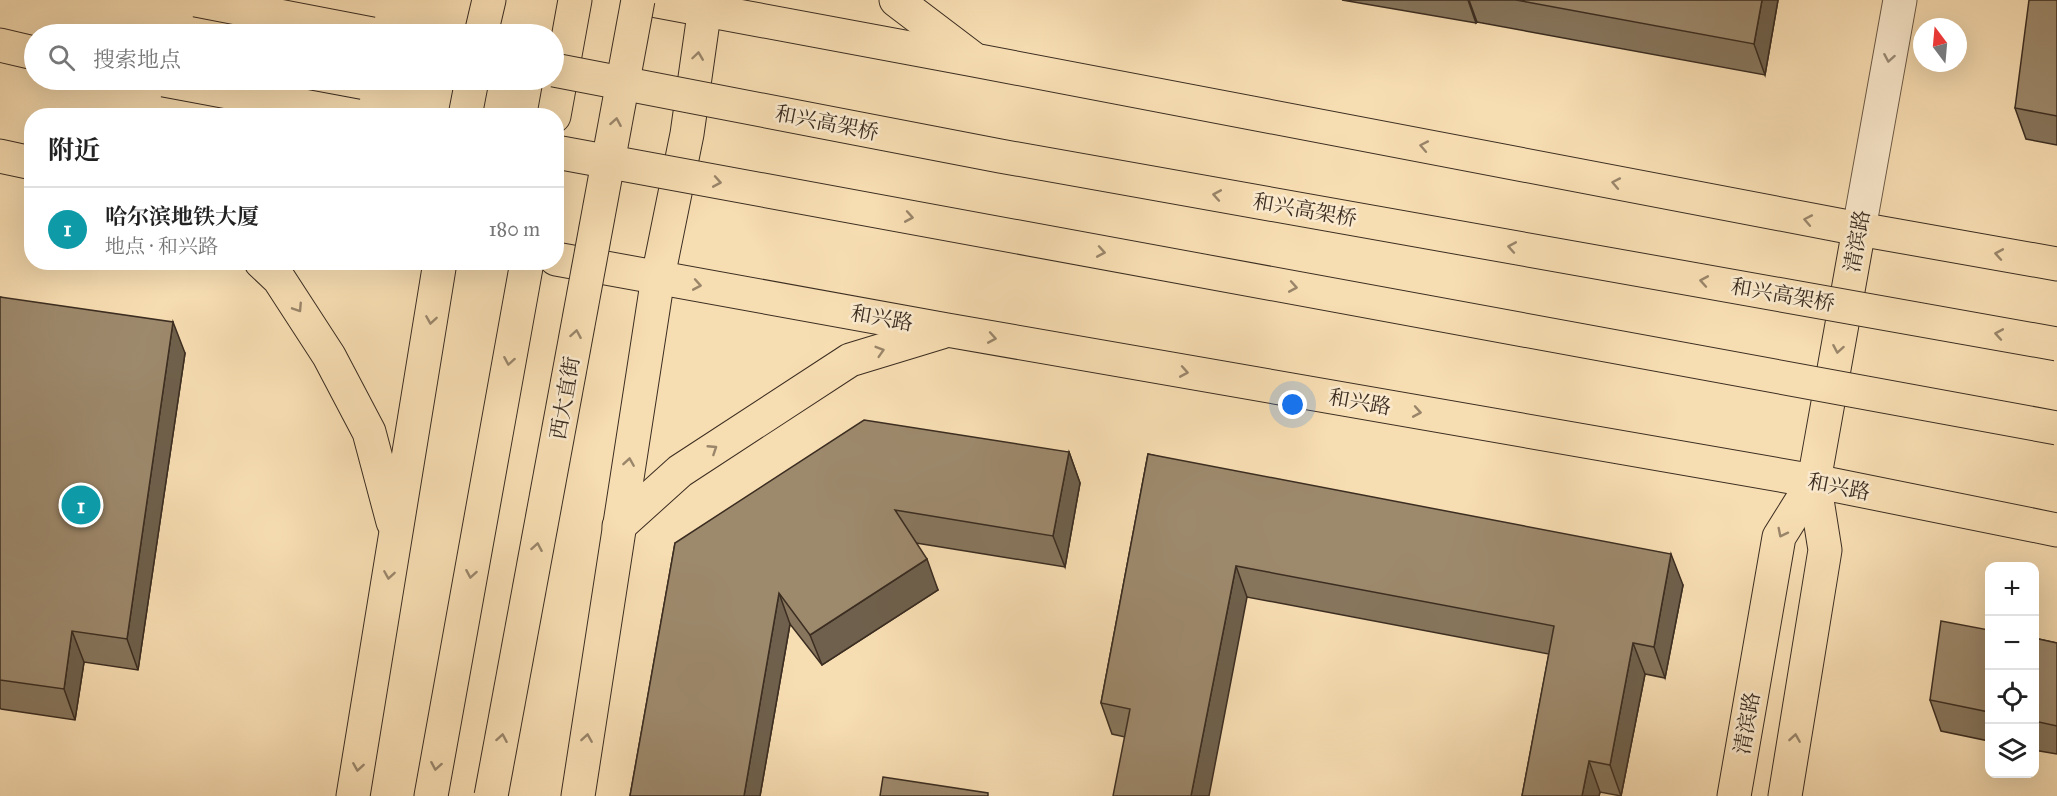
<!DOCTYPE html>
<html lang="zh">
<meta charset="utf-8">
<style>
:root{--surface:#fff;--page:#f6f6f6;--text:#222;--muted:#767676;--line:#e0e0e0;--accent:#8f2418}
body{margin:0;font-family:"IM FELL Great Primer","Noto Serif SC",serif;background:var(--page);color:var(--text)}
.controls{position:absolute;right:18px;bottom:18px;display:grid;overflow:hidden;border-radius:12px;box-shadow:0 6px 24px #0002}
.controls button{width:54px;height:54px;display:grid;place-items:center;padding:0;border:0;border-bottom:2px solid var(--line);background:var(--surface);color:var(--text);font:30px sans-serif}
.compass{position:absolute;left:1913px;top:18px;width:54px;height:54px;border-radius:50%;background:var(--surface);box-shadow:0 6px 24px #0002;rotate:344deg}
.you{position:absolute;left:1293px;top:405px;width:21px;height:21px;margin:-15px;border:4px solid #fff;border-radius:50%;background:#1a73e8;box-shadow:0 0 0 9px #1a73e833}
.badge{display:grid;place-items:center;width:39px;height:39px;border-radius:50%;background:var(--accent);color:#fff;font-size:20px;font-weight:700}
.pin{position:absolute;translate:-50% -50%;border:3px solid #fff;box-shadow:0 2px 6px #0006}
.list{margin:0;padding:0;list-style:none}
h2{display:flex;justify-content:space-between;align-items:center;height:78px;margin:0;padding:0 24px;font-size:26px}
h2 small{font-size:20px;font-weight:400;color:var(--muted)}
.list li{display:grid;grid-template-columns:39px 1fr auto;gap:18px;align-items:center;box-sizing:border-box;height:84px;padding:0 24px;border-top:2px solid var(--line)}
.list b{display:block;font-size:22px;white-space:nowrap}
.list p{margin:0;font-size:20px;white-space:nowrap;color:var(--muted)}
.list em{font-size:20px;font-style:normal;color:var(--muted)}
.icon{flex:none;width:33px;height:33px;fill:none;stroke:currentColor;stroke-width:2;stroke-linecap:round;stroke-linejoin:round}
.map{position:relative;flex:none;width:2057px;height:796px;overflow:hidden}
.search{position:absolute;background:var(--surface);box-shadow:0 6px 24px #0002;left:24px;top:24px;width:540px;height:66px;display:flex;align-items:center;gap:15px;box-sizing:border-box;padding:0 21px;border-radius:33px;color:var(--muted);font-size:22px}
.panel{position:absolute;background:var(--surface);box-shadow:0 6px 24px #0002;left:24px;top:108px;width:540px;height:162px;border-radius:24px}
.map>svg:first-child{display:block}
</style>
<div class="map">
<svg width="2057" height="796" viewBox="0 0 2057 796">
<rect width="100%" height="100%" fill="#f7ddb2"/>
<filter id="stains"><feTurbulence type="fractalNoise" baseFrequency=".00333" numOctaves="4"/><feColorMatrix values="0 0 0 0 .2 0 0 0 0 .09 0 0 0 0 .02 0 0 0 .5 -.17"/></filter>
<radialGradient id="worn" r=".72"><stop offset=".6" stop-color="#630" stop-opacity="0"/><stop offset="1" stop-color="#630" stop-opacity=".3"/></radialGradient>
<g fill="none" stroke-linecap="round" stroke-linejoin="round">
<defs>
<path id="minor" d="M1859,229L1900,0"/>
<g id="major">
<path d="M1734,796L1779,537L1814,481L1859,229"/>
<path d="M1785,796L1825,550L1814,481"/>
</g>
<g id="highway">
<path d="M652,0L974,60L1859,229L2057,264"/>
<path d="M896,0L971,57"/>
<path d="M481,34L489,0"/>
<path d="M0,45L34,53"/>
<path d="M465,116L472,80"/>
<path d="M554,116L575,0"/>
<path d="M0,156L32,163"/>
<path d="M556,259L947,330L1814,481L2057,530"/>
<path d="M261,262L279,279L329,356L369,432L393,522"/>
<path d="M619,526L680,471L850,360L942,332"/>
<path d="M353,796L440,262"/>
<path d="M431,796L527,262"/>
<path d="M578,796L658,277L687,134L706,0"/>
</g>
</defs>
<use href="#minor" stroke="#6a5945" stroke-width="35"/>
<use href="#major" stroke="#3b2d21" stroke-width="35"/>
<use href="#highway" stroke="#3b2d21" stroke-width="35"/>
<use href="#minor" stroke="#fae9cd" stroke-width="33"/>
<use href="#major" stroke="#f7ddb2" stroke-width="33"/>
<use href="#highway" stroke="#f7ddb2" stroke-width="33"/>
<defs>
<g id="highway-bridge">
<path d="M196,0L372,34"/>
<path d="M554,70L1000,156L2057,344"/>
<path d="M164,80L357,116"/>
<path d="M556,152L2057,428"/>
<path d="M491,796L638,0"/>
</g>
</defs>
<use href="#highway-bridge" stroke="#3b2d21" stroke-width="35" stroke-linecap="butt"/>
<use href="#highway-bridge" stroke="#f7ddb2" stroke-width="33"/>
</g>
<g fill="#87765d" stroke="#3b2d21" stroke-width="1.5">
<path d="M1342,0H1778L1765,75L1477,22L1476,23Z"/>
<path d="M2057,0V145L2026,139L2015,108Z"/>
<path d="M0,297L185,353L138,670L84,662L75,720L1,709L0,708Z"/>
<path d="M1069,452L1080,483L1065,567L916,543L938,590L822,665L790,624L760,796H630L675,543Z"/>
<path d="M1148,454L1683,585L1665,678L1645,674L1621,796L1600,792L1599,796H1522L1549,654L1247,597L1125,737L1112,734L1101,703Z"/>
<path d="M1989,630V741L1941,731L1930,700Z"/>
<path d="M2034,638L2057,643V754L2034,750Z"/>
</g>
<g fill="#6e604c" stroke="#3b2d21" stroke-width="1.5">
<path d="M1468,0H1469L1477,22L1476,23Z"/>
<path d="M1762,0H1778L1765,75L1754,44Z"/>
<path d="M173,322L185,353L138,670L127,639Z"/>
<path d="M1069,452L1080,483L1065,567L1053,536Z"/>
<path d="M1671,554L1683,585L1665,678L1654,647Z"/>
<path d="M927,559L938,590L822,665L810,635Z"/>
<path d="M1236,566L1247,597L1209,796H1191Z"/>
<path d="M779,593L790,624L760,796H744Z"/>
<path d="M72,631L84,662L75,720L64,689Z"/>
<path d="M1633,643L1645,674L1621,796L1610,765Z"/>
<path d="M1589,761L1600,792L1599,796H1582Z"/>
</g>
<g fill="#9d896c" stroke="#3b2d21" stroke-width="1.5">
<path d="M1516,0H1762L1754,44Z"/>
<path d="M2029,0H2057V116L2015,108Z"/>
<path d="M0,297L173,322L127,639L72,631L64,689L0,680Z"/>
<path d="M864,420L1069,452L1053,536L895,510L927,559L810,635L779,593L744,796H630L675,543Z"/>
<path d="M1148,454L1671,554L1654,647L1633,643L1610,765L1589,761L1582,796H1522L1554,626L1236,566L1191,796H1113L1130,709L1101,703Z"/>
<path d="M1941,621L1989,630V712L1930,700Z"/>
<path d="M2034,638L2057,643V726L2034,721Z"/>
<path d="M883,777L988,793V796H880Z"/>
</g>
<defs><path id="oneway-chevron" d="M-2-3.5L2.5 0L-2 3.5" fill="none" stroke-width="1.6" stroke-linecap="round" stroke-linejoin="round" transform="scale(1.5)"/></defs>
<g stroke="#99856a">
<use href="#oneway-chevron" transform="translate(698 56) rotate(-82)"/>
<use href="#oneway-chevron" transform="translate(616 122) rotate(-80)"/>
<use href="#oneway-chevron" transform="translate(1424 146) rotate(-169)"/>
<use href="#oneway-chevron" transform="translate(717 182) rotate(10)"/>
<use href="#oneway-chevron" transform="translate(1616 183) rotate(-169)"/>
<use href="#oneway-chevron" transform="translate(1217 195) rotate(-170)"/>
<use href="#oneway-chevron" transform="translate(909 217) rotate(10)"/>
<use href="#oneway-chevron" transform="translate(1808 220) rotate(-169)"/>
<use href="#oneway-chevron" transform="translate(1512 247) rotate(-170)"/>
<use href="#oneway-chevron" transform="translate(1101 252) rotate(10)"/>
<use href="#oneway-chevron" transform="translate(1999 254) rotate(-170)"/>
<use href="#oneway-chevron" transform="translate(1704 281) rotate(-170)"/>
<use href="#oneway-chevron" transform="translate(697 285) rotate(10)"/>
<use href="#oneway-chevron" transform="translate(1293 287) rotate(10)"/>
<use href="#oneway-chevron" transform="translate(298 308) rotate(57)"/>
<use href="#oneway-chevron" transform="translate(431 320) rotate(99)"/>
<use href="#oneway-chevron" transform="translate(576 334) rotate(-80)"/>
<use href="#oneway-chevron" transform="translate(1999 334) rotate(-170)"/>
<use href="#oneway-chevron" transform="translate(992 338) rotate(10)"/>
<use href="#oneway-chevron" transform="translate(1838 349) rotate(100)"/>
<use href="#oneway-chevron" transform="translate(880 351) rotate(-17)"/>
<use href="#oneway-chevron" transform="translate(509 361) rotate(100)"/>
<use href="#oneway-chevron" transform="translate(1184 372) rotate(10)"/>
<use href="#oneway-chevron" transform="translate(1417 412) rotate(10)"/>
<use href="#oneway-chevron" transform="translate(713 449) rotate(-33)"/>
<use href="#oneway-chevron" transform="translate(629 462) rotate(-81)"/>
<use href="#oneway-chevron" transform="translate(1782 533) rotate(117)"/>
<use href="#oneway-chevron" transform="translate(537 547) rotate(-80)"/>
<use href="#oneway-chevron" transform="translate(471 574) rotate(100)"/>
<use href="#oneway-chevron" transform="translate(389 575) rotate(99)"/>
<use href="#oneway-chevron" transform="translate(502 738) rotate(-80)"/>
<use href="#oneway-chevron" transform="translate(587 738) rotate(-81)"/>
<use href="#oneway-chevron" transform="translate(1795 738) rotate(-81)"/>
<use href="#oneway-chevron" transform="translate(436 766) rotate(100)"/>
<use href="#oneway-chevron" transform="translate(358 767) rotate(99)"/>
</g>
<use stroke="#9a8b77" href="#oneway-chevron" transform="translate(1889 58) rotate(100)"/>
<g text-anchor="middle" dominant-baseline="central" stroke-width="5" stroke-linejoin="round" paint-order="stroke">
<g font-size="21" fill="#3b2d21" stroke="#fae9cd">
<text transform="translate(827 123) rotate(11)">和兴高架桥</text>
<text transform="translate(1305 210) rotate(10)">和兴高架桥</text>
<text transform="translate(1857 241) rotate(-80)">清滨路</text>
<text transform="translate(1783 295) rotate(10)">和兴高架桥</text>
<text transform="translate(882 318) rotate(10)">和兴路</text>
<text transform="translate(565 398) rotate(-80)">西大直街</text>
<text transform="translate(1360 402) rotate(10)">和兴路</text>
<text transform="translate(1839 487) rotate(11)">和兴路</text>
<text transform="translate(1747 723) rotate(-80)">清滨路</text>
</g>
</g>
<rect width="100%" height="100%" filter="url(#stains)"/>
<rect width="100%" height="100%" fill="url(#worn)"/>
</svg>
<div class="controls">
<button>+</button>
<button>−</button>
<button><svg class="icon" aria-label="locate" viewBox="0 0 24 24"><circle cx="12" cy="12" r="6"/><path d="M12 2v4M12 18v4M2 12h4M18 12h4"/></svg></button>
<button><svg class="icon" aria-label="layers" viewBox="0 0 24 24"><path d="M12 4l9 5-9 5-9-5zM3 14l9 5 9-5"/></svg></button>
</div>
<svg class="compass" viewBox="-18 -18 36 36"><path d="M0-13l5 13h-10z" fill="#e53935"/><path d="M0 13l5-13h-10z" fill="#767676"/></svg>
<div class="you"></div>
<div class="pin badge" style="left:81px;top:505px;background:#0f9aa8">1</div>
<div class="search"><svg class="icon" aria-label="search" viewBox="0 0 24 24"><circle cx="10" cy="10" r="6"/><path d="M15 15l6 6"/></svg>搜索地点</div>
<section class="panel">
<h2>附近<small></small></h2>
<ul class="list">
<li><span class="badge" style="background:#0f9aa8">1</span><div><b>哈尔滨地铁大厦</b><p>地点 · 和兴路</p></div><em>180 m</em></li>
</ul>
</section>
</div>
